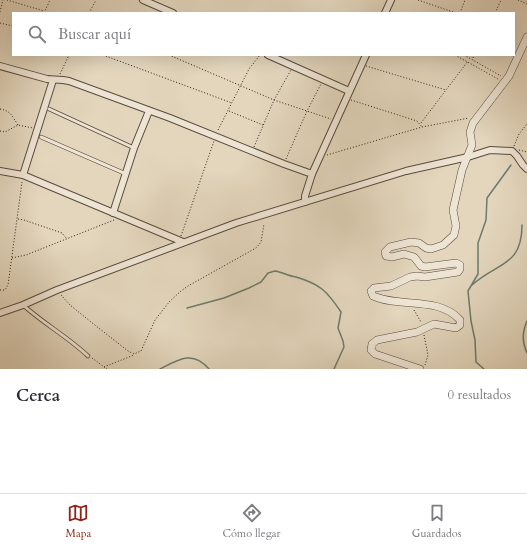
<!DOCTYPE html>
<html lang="es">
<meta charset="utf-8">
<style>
:root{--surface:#fff;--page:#f7f7f7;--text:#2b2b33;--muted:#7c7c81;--line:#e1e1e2;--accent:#8f2418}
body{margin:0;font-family:Cardo,serif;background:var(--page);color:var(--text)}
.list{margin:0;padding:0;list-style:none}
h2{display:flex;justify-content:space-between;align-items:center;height:52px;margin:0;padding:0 16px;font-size:17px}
h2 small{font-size:13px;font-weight:400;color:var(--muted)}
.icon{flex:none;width:22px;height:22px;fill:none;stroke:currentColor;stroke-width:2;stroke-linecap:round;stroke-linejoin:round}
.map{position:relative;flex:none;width:527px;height:369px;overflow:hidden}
.search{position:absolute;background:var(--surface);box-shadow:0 4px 16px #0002;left:12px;right:12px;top:12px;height:44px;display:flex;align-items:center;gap:10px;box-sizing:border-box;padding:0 14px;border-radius:0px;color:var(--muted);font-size:15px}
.sheet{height:124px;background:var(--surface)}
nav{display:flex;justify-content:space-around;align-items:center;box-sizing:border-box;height:56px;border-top:1px solid var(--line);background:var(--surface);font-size:11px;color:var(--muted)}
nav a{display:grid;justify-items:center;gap:2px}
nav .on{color:var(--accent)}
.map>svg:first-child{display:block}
</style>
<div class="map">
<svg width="527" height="369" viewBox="0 0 527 369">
<rect width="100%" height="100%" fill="#e3d6bd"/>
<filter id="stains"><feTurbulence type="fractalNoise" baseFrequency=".005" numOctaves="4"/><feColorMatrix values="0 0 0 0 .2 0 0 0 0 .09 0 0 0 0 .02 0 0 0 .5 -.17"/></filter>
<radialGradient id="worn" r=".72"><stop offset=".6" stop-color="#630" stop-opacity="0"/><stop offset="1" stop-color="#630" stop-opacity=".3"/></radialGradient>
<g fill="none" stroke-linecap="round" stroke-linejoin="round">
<g stroke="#6c7b6e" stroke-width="1.5">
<path d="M472,285C497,262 522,267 522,225"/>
<path d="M187,308L224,298L249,288L261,282L268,273L275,271C282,272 288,276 296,277C320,284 327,291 341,312L338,328L343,341L344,347L334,369"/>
<path d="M527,321C522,333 522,341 527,353"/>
<path d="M160,369C179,359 193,350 209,369"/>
<path d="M484,369L476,362L475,340L471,321L468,291L478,274V243L486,220L487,198L511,165"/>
</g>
<defs>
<g id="service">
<path d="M49,109L134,148"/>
<path d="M41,137L126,174"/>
<path d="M23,305C44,324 68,337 88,356"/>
</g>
<g id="minor">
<path d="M143,0L173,13"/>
<path d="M385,13L391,0"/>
<path d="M268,55L349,91"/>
<path d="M0,66L47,79L63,80L69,81L170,118L284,164L312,174L305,196V202"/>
<path d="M0,171L23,175L183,242"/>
<path d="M312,174L366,55"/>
<path d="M23,175L53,80"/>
<path d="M113,213L134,148L149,111"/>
<path d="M0,313L23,305L57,290L236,223L406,171L468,157L490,150L512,151L517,156L523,165L527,169"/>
</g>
<path id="tertiary" d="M420,369L375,354L371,350L372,344L377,340L417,332L434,324L456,328L460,325V320C439,296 400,308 373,296L371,291L374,288L391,286L410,277L417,276L425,277L458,272L460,269V265L456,263L425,267L421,266L414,257L404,254L392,257L386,256L385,252L390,247L411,242L419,243L426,248L431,249L443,245L454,235L456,226L453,210L462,170L472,145L470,132L473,123L509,76L527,37"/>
</defs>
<use href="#service" stroke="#5a4b3c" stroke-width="4.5"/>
<use href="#minor" stroke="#5a4b3c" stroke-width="8"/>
<use href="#tertiary" stroke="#5a4b3c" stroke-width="8"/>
<g stroke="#2d1d11" stroke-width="1" stroke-dasharray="1 2" stroke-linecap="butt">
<path d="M7,0L44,11"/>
<path d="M418,0L456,13"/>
<path d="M518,0L527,4"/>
<path d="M0,12L3,0"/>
<path d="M44,13L50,0"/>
<path d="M89,13L96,0"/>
<path d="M460,13L465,0"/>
<path d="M495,13L501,0"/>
<path d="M0,23L13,26"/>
<path d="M103,55L232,103"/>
<path d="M169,55L274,100L331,119"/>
<path d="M455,55L498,79"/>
<path d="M464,55L501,76"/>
<path d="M473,58L474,55"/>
<path d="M366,66L446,90"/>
<path d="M60,74L69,55"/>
<path d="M351,100L417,121L422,127"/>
<path d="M0,109C11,111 12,116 18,125"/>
<path d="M229,111L263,125"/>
<path d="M421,123L468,61"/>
<path d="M218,130L249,69L260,55"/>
<path d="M0,131L5,132L18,125L33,128"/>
<path d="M514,146L519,134L527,124"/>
<path d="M254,147L274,100L291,70"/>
<path d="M519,150L527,152"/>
<path d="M327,155L422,127L469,118"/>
<path d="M286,159L307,111L321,84"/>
<path d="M18,219L24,220L62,233L66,238"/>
<path d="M181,236L214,141"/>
<path d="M12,258L26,255L114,220"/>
<path d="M0,290H5L8,285L22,182"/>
<path d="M61,295L70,305L91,322L128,351L134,354L141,351L155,320L170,301L181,291L188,286L256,248L261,242L264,224"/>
<path d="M414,310L421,322"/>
<path d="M424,335L428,355L425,365"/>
<path d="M92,358L107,369"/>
<path d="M104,367L134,355"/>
</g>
<use href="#service" stroke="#ede4d4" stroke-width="3"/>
<use href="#minor" stroke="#ede4d4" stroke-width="6"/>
<use href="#tertiary" stroke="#ede4d4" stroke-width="7"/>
</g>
<rect width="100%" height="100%" filter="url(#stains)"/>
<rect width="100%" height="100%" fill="url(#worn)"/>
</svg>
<div class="search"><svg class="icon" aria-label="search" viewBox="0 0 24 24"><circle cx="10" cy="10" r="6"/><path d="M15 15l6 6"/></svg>Buscar aquí</div>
</div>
<section class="sheet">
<h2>Cerca<small>0 resultados</small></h2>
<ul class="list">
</ul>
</section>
<nav>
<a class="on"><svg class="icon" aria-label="map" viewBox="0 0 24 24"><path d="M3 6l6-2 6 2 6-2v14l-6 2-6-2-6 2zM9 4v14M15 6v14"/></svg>Mapa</a>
<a><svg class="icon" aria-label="directions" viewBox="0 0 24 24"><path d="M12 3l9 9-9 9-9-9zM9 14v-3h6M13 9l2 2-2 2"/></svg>Cómo llegar</a>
<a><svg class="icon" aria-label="saved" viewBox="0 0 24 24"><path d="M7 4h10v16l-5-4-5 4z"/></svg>Guardados</a>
</nav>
